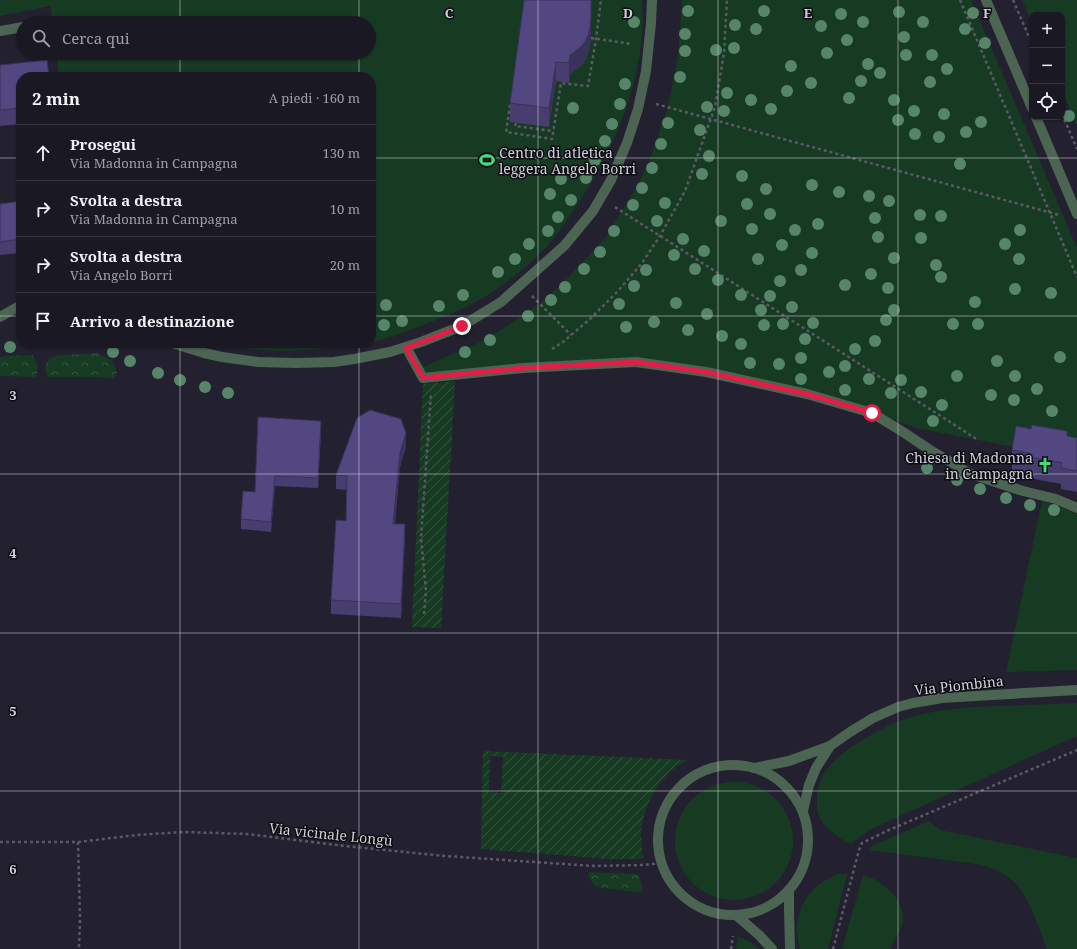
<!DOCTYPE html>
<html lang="it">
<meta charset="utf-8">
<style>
:root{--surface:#1a1823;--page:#272530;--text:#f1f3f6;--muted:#9fa0a6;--line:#383741}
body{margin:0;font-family:"Noto Serif",serif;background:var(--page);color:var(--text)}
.controls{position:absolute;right:12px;top:12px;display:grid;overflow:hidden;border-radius:8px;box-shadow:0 1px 3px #0004}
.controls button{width:36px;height:36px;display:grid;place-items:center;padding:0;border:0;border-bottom:1px solid var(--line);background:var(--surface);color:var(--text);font:20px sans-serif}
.stop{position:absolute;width:12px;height:12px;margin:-9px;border:3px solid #e11d48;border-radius:50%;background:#fff}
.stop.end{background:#e11d48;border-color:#fff;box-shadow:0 1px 4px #0008}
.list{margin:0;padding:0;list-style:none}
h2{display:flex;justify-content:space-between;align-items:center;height:52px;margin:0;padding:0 16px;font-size:17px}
h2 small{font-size:13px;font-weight:400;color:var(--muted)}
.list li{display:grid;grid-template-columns:26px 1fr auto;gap:12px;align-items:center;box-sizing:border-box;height:56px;padding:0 16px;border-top:1px solid var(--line)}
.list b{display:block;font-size:15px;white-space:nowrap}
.list p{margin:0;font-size:13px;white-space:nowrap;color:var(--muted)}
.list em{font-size:13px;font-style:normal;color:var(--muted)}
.icon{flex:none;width:22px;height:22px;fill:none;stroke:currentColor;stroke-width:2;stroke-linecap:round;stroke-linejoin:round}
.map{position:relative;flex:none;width:1077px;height:949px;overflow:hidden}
.search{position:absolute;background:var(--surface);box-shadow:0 1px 3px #0004;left:16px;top:16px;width:360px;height:44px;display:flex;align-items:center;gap:10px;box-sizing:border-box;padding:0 14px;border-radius:22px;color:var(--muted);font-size:15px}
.panel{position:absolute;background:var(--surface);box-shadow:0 1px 3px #0004;left:16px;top:72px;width:360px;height:276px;border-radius:16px}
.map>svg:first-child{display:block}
</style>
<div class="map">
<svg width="1077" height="949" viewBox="0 0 1077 949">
<defs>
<pattern id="forest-crowns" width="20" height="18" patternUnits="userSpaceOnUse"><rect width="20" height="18" fill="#173b22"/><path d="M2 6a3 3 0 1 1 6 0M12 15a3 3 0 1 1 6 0" fill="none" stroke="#385642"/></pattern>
<pattern id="garden-furrows" width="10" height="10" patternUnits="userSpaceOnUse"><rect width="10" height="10" fill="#173b22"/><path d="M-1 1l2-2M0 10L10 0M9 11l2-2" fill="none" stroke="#385642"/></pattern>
</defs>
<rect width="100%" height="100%" fill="#23202f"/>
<g fill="#173b22">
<path d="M0,0H642C643,15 643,31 641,45C634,102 610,155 579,202C565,224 550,246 530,263C512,279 492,294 470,305C456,312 441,318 426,324C408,331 390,338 371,342V77H59L56,53H369V23H53L50,6L0,16Z"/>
<path d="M682,0H971L1077,248V459L916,428L895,420L807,394L636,362L433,377L418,369L485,340L510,324L539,304L561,285L606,237L637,186L649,162L668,107L678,56Z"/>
<path d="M1022,0H1077V126L1062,91V15H1032V23Z"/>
<path d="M222,343H363C330,349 295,352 262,350C249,349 235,346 222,343Z"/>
<path d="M1042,501L1066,509L1077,514V670L1006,672Z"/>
<path d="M1077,703V736L871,829L850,844C826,830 812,819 818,789C822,770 836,758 851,747C867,737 884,727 902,720C934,709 968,707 1001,706C1026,705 1052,704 1077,703Z"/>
<circle cx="734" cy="841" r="59"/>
<path d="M929,821L940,830L1077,858V949H1047C1040,931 1030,901 1018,886C1008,874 990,866 975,864L870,850L872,846Z"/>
<path d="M839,874H847L828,949H800C799,943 797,936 797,930C797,904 814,882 839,874Z"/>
<path d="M863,875C882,880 905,899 903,921C902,928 893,942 890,949H842Z"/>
<path d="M738,936L749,941L759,949H736Z"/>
</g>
<g fill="url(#forest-crowns)">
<path d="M98,353L113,361L117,373L114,379L98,377H47L45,367L49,358L64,355Z"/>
<path d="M32,355C38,362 39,368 36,377L0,376V357L8,356Z"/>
<path d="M589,872L638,874L642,884V893L596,887L588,876Z"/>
</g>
<g fill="url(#garden-furrows)" fill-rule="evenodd">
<path d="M455,381L441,628L412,627L423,384Z"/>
<path d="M483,751L688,760C683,763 677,766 672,770C655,786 643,809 641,833C641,841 642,849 643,858L635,859H610L481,849ZM490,756L503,757L501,793L489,792Z"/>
</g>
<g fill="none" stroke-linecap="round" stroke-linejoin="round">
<g stroke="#5c5967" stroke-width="2.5" stroke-dasharray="3 3" stroke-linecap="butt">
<path d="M960,0L1077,277"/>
<path d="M1013,0L1032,44"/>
<path d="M591,38L632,44"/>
<path d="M656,104L1059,215"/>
<path d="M510,105L506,132L552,139L561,83L588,86L596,39L601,0"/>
<path d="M1062,114L1077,149"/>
<path d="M516,123L515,126L553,131"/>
<path d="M615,207L978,440"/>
<path d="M532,296L571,335"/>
<path d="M552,349L563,342L590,319L618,291L642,263L660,236L685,191L715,107L724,53L727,0"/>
<path d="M424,614L426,591L421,538L431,393"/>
<path d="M0,842H78L137,835L183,832L247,834L345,846L445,856L594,866L644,865L661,863"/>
<path d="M78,842L80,920L79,949"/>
<path d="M731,949L733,936"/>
<path d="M833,949L859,850L862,843L889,830L1077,750"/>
</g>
<g stroke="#4c6552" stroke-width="10">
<path d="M986,0L1032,108"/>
<path d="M41,23L52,21"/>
<path d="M0,31L23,27"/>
<path d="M1036,117L1077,214"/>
<path d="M0,317L21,305"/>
<path d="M172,343L204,353L222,357L258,362L296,363L334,362L354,359L390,352L421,342L462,326L501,302L564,246L593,211L611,180L627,143L638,109L646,71L651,23L652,0"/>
<path d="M406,347L423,378L523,368L636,362L706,372L807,394L872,413L903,432L930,450L971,474L1023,491L1056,499L1077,508"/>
<circle cx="733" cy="840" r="75"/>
<path d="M754,768L789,761L830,746L850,732L873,718L898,707L913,703L942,698L1077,690"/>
<path d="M803,811L809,785L816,768L830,746"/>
<path d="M789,890V910L790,949"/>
<path d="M737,916L759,935L772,949"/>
</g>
</g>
<g fill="#568569">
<circle cx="688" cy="11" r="6"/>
<circle cx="764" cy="11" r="6"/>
<circle cx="899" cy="12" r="6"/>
<circle cx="973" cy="13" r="6"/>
<circle cx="841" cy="14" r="6"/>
<circle cx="634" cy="22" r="6"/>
<circle cx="863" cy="22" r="6"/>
<circle cx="923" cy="22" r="6"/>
<circle cx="735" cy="25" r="6"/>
<circle cx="821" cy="26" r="6"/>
<circle cx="756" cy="29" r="6"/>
<circle cx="965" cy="29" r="6"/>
<circle cx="685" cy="34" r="6"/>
<circle cx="904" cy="37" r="6"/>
<circle cx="847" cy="40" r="6"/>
<circle cx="985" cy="43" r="6"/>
<circle cx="734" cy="48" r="6"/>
<circle cx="716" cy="50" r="6"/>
<circle cx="685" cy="51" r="6"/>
<circle cx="827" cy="53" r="6"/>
<circle cx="906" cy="55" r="6"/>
<circle cx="932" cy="55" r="6"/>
<circle cx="868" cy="64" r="6"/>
<circle cx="791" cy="66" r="6"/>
<circle cx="947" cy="69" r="6"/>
<circle cx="880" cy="73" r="6"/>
<circle cx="680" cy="77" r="6"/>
<circle cx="861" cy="81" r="6"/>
<circle cx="930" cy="82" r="6"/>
<circle cx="811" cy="83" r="6"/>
<circle cx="625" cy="84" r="6"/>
<circle cx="787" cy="91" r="6"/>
<circle cx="727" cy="93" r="6"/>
<circle cx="849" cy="98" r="6"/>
<circle cx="751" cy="100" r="6"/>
<circle cx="894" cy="100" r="6"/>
<circle cx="620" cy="104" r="6"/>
<circle cx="707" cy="107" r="6"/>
<circle cx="573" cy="108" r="6"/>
<circle cx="771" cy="109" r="6"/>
<circle cx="724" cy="111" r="6"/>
<circle cx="914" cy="111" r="6"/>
<circle cx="944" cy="114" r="6"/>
<circle cx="1069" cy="116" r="6"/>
<circle cx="898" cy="120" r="6"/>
<circle cx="981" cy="122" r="6"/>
<circle cx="668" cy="123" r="6"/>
<circle cx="612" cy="124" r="6"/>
<circle cx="700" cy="130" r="6"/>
<circle cx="966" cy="132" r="6"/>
<circle cx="915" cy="134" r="6"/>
<circle cx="939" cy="137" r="6"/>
<circle cx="605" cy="141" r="6"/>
<circle cx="661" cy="144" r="6"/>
<circle cx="709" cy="156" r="6"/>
<circle cx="595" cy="160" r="6"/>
<circle cx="960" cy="164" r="6"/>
<circle cx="652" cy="168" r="6"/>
<circle cx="702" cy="174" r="6"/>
<circle cx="742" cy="176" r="6"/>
<circle cx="586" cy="178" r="6"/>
<circle cx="561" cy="179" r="6"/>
<circle cx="812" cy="185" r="6"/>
<circle cx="642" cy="188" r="6"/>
<circle cx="766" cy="189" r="6"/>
<circle cx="839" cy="192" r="6"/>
<circle cx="550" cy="194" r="6"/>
<circle cx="869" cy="196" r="6"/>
<circle cx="571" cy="200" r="6"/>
<circle cx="889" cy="201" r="6"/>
<circle cx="665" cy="203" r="6"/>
<circle cx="747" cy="204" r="6"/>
<circle cx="633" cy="205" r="6"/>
<circle cx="770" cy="214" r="6"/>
<circle cx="920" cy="215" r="6"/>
<circle cx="941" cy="216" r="6"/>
<circle cx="558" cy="217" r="6"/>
<circle cx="875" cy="218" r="6"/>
<circle cx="657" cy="221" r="6"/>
<circle cx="721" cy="221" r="6"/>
<circle cx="818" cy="224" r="6"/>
<circle cx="752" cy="229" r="6"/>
<circle cx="795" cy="230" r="6"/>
<circle cx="1020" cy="230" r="6"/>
<circle cx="548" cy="231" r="6"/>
<circle cx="614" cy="231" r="6"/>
<circle cx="878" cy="237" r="6"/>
<circle cx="921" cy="238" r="6"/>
<circle cx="683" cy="239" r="6"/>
<circle cx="529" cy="244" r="6"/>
<circle cx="1005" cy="244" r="6"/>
<circle cx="782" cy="245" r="6"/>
<circle cx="704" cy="251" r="6"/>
<circle cx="600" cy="252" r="6"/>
<circle cx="812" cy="253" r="6"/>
<circle cx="674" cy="255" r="6"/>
<circle cx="894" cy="258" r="6"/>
<circle cx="515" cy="259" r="6"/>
<circle cx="758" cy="259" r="6"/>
<circle cx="1019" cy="259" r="6"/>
<circle cx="936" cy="265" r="6"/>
<circle cx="584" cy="269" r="6"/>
<circle cx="695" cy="269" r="6"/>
<circle cx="646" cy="270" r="6"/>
<circle cx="801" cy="270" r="6"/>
<circle cx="498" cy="272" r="6"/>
<circle cx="871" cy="274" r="6"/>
<circle cx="941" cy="277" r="6"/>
<circle cx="718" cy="280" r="6"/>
<circle cx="780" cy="281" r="6"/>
<circle cx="845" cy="285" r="6"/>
<circle cx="634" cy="286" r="6"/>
<circle cx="565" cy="287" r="6"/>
<circle cx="888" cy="288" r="6"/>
<circle cx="1015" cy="289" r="6"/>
<circle cx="1051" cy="293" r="6"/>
<circle cx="463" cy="295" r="6"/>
<circle cx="741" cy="295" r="6"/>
<circle cx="770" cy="296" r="6"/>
<circle cx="551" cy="300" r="6"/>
<circle cx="975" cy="302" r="6"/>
<circle cx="676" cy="303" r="6"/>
<circle cx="619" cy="304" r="6"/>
<circle cx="386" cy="305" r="6"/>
<circle cx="439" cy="306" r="6"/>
<circle cx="792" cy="307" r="6"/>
<circle cx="761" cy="310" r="6"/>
<circle cx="894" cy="310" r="6"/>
<circle cx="707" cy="314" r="6"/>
<circle cx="528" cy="316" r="6"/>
<circle cx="886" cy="320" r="6"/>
<circle cx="402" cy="321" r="6"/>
<circle cx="654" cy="322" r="6"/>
<circle cx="813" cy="323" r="6"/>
<circle cx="783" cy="324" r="6"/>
<circle cx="953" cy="324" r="6"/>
<circle cx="978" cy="324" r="6"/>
<circle cx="384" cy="325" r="6"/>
<circle cx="764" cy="325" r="6"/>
<circle cx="626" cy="327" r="6"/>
<circle cx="688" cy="330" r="6"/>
<circle cx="722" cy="336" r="6"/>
<circle cx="805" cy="339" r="6"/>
<circle cx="490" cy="340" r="6"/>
<circle cx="875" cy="341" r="6"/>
<circle cx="741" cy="344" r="6"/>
<circle cx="10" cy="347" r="6"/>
<circle cx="855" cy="349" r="6"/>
<circle cx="113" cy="352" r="6"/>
<circle cx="465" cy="352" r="6"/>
<circle cx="1060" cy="357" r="6"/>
<circle cx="801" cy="358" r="6"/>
<circle cx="130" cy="361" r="6"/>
<circle cx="997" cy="361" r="6"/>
<circle cx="750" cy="363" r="6"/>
<circle cx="779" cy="364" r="6"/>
<circle cx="845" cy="366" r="6"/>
<circle cx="829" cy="372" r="6"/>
<circle cx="158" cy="373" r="6"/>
<circle cx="957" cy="376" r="6"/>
<circle cx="1015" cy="376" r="6"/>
<circle cx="801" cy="379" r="6"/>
<circle cx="869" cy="379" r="6"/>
<circle cx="180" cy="380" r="6"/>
<circle cx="901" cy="380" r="6"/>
<circle cx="205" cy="387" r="6"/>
<circle cx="1037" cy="389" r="6"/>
<circle cx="845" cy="390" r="6"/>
<circle cx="921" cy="392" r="6"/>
<circle cx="228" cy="393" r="6"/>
<circle cx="891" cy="393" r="6"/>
<circle cx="991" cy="395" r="6"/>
<circle cx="1014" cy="400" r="6"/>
<circle cx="942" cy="405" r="6"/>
<circle cx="1052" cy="411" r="6"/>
<circle cx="933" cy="421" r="6"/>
<circle cx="927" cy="468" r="6"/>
<circle cx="957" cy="480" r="6"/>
<circle cx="980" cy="489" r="6"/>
<circle cx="1006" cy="498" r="6"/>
<circle cx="1030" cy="505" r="6"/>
<circle cx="1054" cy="510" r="6"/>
</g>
<g fill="#473d6e">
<path d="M591,0V38L589,51L586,59L582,65L570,74L569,83L556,81L549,127L510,122V103Z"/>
<path d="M0,65L21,77V124L0,126Z"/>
<path d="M21,201V253L0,255V204Z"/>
<path d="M321,431L318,488L275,486L271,532L241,529V519L255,492Z"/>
<path d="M1067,436L1077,438V492L1061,489V484L1029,478V474L1012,472V450Z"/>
<path d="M406,447L400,467L395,524L405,538L401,618L331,614V600L346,521L347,490L336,489V475Z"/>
</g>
<g fill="#39325a">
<path d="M591,19V38L589,51L586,59L582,65L570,74L569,83V63L570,55Z"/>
<path d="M556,62V81L549,127V108Z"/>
<path d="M321,421V431L318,488V478Z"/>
<path d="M406,433V447L400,467L393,538V524L400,453Z"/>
<path d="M275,476V486L271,532V522Z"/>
<path d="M405,524V538L401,618V604Z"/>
</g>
<g fill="#524780" stroke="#39325a">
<path d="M524,0H591V19L589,32L586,40L582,46L570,55L569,63L556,62L549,108L510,103Z"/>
<path d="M47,60L49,77H21V108L0,110V65Z"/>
<path d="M21,201V239L0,242V204Z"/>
<path d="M370,410L401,419L406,433L400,453L393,524H405L401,604L331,600L336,520L346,521L347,476L336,475L357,418Z"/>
<path d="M258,417L321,421L318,478L275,476L271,522L241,519L243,491L255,492Z"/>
<path d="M1032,425L1067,431V436L1077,438V471L1061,468L1062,463L1029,457L1030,453L1012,450L1016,426L1031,429Z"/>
</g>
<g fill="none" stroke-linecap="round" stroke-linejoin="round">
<path stroke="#e11d48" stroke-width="5" d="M462,326L435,337L406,348L423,378L523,368L636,362L706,372L807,394L872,413"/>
</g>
<path fill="none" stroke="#d1d0da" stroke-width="1" stroke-opacity="0.55" d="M180,0V23M359,0V23M538,0V949M718,0V949M898,0V949M180,53V77M359,53V77M0,158H21M371,158H1077M0,316H21M371,316H1077M180,343V949M359,343V949M0,474H1077M0,633H1077M0,791H1077"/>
<defs>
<symbol id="stadium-bare" viewBox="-9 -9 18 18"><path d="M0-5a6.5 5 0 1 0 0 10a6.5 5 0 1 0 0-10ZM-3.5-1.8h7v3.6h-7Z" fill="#45d77a" stroke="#0c0b11" stroke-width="2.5" paint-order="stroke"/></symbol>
<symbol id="church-bare" viewBox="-9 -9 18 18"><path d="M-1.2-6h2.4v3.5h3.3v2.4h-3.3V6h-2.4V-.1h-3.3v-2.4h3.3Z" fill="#45d77a" stroke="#0c0b11" stroke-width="2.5" paint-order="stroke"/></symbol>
</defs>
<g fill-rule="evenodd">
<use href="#stadium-bare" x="476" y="149" width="22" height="22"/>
<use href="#church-bare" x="1034" y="454" width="22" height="22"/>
</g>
<g text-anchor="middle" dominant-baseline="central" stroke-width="3" stroke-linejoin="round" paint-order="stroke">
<g font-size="14" fill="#d1d0da" stroke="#0c0b11" text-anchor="start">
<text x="499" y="152">Centro di atletica<tspan x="499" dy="16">leggera Angelo Borri</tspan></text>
<text x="1033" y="457" text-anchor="end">Chiesa di Madonna<tspan x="1033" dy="16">in Campagna</tspan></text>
</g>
<g font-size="14" fill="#d1d0da" stroke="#0c0b11">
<text transform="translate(959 685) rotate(-6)">Via Piombina</text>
<text transform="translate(331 834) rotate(6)">Via vicinale Longù</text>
</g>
</g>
<g font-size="13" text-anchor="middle" font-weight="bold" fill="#d1d0da" stroke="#0c0b11" stroke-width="3" stroke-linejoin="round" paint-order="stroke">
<text x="449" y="18">C</text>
<text x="628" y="18">D</text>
<text x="808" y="18">E</text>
<text x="987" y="18">F</text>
<text x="13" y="400">3</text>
<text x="13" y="558">4</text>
<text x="13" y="716">5</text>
<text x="13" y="874">6</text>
</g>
</svg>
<div class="controls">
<button>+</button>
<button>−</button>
<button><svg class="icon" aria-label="locate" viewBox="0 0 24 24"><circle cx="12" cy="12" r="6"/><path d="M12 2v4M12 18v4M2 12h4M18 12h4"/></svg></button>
</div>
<div class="stop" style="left:872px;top:413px"></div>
<div class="stop end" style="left:462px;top:326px"></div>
<div class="search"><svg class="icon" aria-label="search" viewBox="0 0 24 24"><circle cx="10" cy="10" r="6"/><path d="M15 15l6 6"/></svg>Cerca qui</div>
<section class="panel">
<h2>2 min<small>A piedi · 160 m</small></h2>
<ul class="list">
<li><svg class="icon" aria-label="ahead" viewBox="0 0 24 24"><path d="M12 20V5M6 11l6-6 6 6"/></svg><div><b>Prosegui</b><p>Via Madonna in Campagna</p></div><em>130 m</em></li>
<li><svg class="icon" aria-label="right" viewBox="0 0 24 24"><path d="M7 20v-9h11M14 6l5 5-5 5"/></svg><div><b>Svolta a destra</b><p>Via Madonna in Campagna</p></div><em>10 m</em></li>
<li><svg class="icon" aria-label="right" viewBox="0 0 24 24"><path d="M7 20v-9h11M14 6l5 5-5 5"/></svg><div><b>Svolta a destra</b><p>Via Angelo Borri</p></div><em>20 m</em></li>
<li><svg class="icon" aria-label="arrive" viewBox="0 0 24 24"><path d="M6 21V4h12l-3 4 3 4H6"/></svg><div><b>Arrivo a destinazione</b></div></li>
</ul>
</section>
</div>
